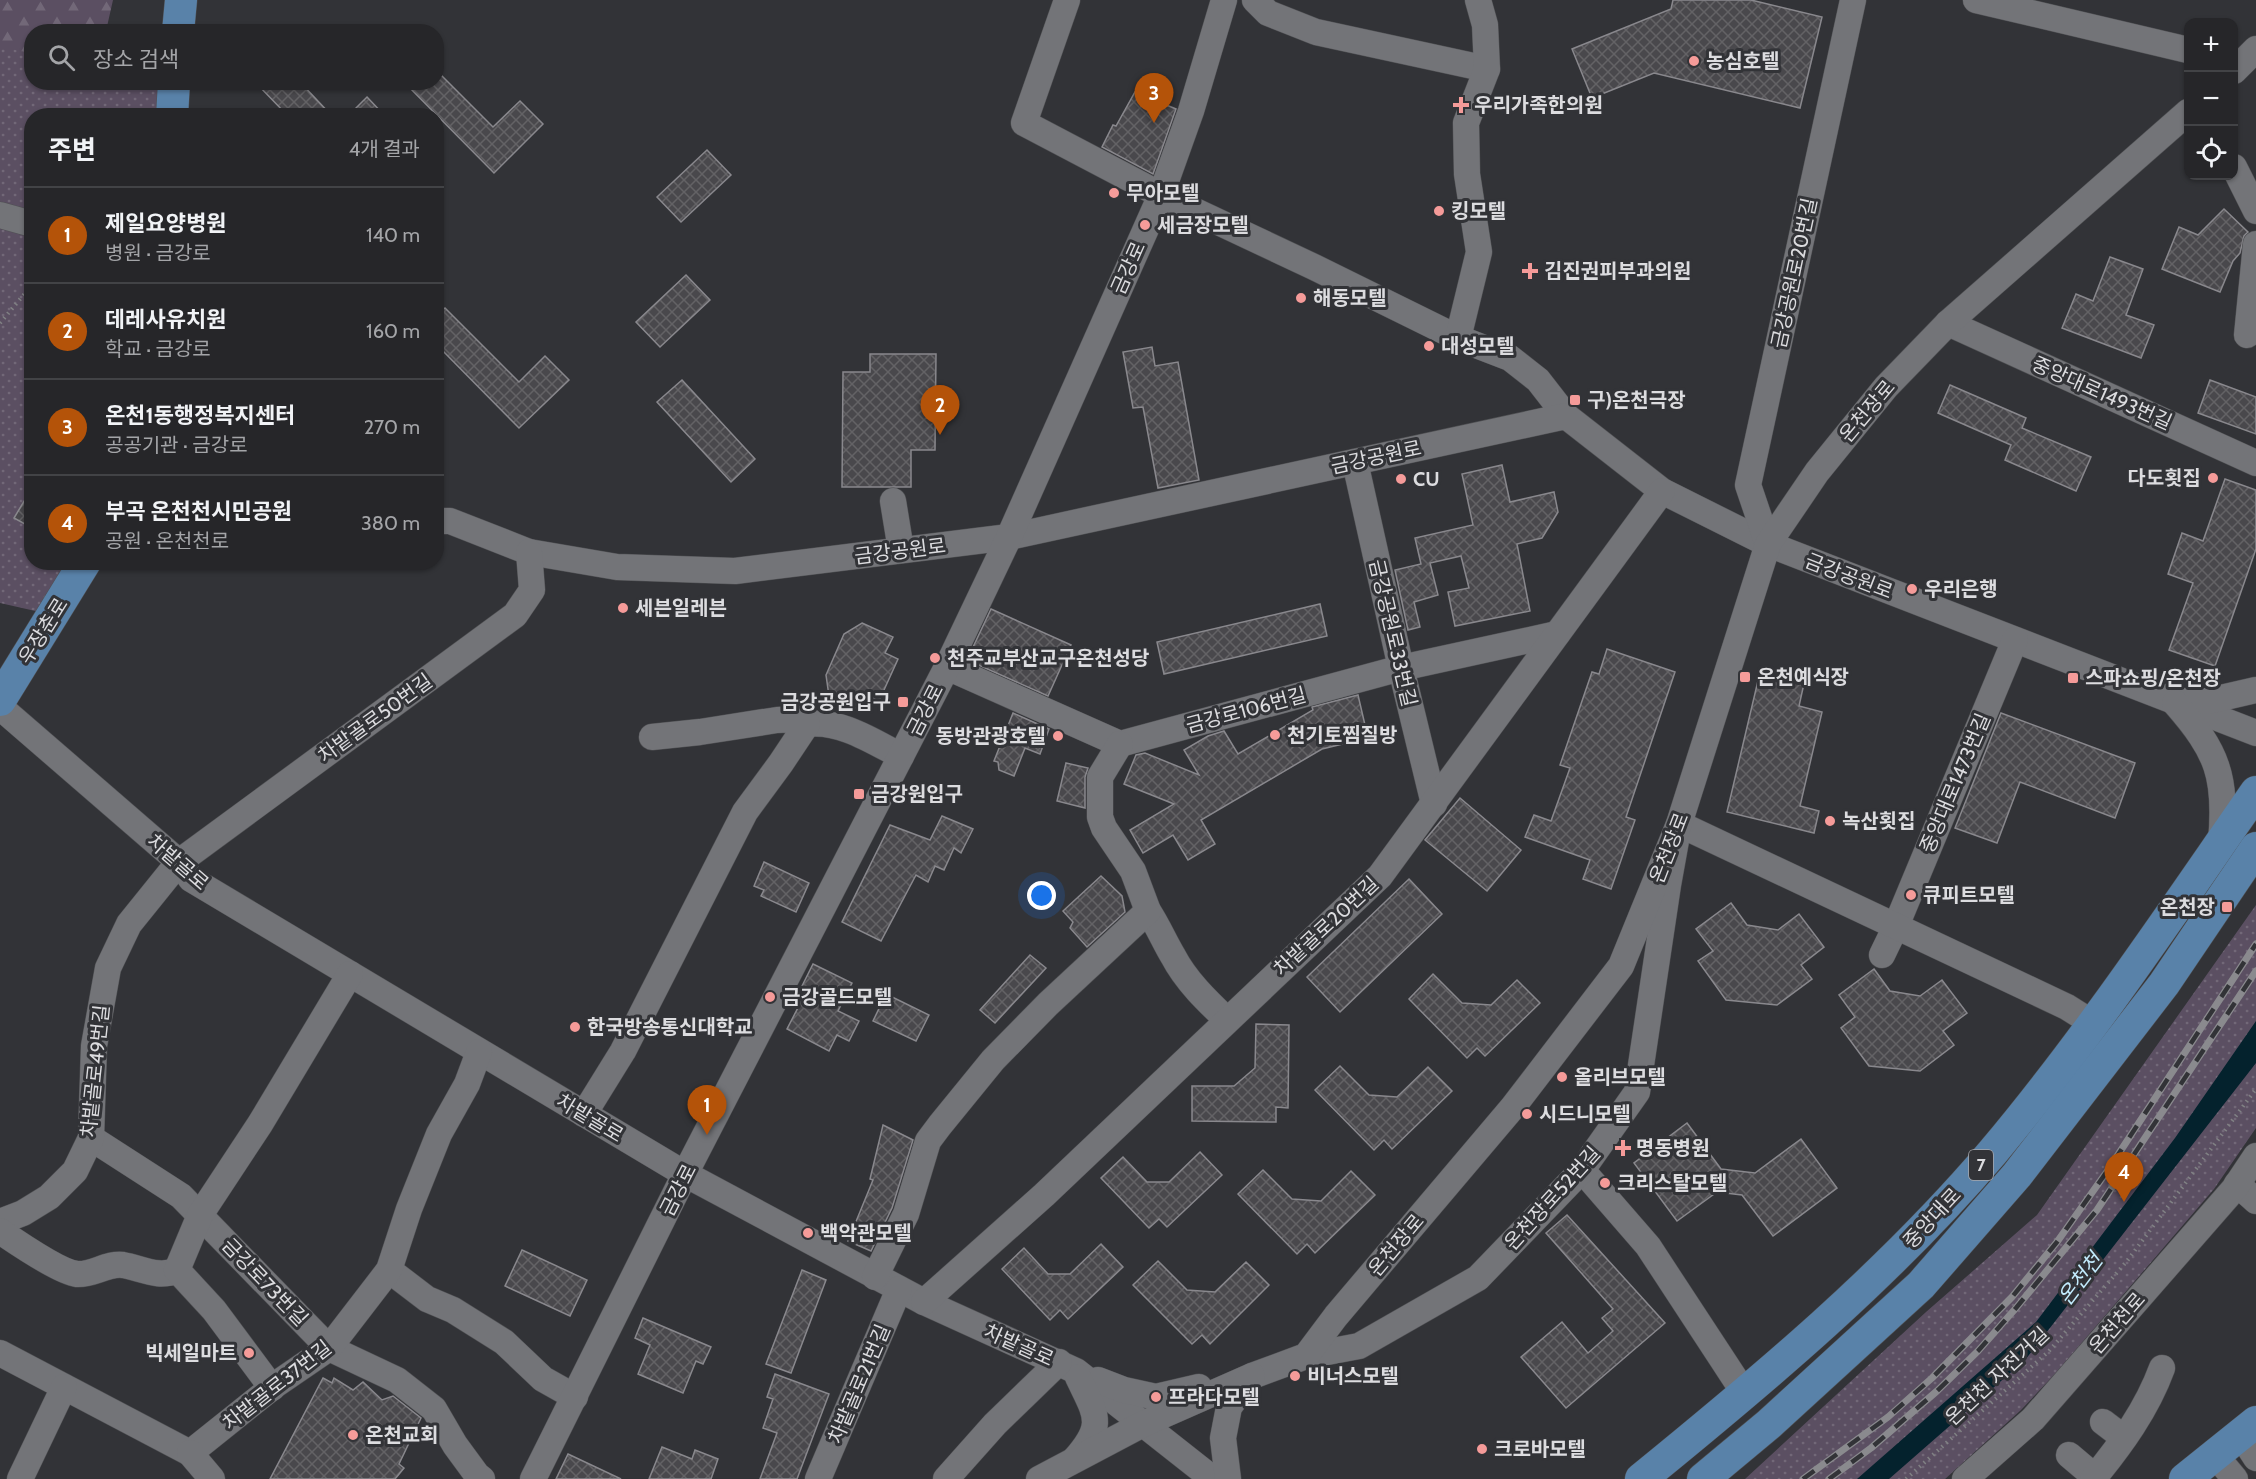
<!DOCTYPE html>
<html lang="ko">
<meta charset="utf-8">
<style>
:root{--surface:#262629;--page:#323235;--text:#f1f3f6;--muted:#a4a5a8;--line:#424346;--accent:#b45309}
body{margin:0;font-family:Cabin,"Noto Sans KR",sans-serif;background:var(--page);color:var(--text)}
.controls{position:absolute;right:18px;top:18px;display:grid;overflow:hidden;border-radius:12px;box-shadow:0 2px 4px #0004}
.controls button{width:54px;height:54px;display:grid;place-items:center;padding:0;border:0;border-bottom:2px solid var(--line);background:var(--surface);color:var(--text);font:30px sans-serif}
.you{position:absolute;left:1042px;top:896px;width:21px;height:21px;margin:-15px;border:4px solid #fff;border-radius:50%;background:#1a73e8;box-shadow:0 0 0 9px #1a73e833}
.badge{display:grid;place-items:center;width:39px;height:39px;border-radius:50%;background:var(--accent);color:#fff;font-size:20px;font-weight:700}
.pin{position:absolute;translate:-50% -50px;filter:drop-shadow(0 2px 3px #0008)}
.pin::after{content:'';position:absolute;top:32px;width:21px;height:18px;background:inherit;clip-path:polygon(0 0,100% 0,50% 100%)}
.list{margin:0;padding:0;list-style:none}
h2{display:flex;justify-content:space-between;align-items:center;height:78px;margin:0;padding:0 24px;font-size:26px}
h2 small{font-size:20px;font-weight:400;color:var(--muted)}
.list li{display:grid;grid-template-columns:39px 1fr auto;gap:18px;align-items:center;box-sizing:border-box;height:96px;padding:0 24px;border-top:2px solid var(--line)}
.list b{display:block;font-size:22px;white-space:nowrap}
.list p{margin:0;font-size:20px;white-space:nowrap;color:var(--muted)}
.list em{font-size:20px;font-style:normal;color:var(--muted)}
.icon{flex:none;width:33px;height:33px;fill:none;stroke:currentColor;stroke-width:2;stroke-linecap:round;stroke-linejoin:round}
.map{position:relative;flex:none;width:2256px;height:1479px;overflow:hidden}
.search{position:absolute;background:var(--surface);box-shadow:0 2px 4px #0004;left:24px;top:24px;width:420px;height:66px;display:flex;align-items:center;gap:15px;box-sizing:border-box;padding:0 21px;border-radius:24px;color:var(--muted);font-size:22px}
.panel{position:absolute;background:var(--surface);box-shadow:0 2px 4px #0004;left:24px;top:108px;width:420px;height:462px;border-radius:24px}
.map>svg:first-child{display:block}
</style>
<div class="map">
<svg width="2256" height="1479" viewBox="0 0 2256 1479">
<defs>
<pattern id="forest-firs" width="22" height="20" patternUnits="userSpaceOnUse" patternTransform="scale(1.5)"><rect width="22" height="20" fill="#5b4f62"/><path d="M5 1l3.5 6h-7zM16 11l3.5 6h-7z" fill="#726878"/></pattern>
<pattern id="park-dots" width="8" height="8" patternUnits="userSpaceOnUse" patternTransform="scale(1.5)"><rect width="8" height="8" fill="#5b4f62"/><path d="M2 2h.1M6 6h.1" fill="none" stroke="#726878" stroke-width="1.8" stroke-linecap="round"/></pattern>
<pattern id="building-cross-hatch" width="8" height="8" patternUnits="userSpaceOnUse" patternTransform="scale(1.5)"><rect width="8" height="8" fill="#49484c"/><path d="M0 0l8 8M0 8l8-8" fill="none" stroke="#636265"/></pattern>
</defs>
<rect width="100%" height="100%" fill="#323337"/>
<path fill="url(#forest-firs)" d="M0,0H113L106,31L32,32V116L0,491Z"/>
<g fill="url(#park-dots)">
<path d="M0,47L31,53L32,82L174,83L170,115L32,116V562L82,563L53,615L0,603Z"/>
<path d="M2256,905V1128L2214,1189L2055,1374L2021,1410L1945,1479H1745L1926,1312L2037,1215Z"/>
</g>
<path fill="#04222d" d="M2256,1021V1063L2025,1360L1889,1479H1857L2036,1322L2175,1138Z"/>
<g fill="url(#building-cross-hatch)" stroke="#89888d" stroke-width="1.5">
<path d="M1673,0H1751L1822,17L1800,108L1654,73L1592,98L1572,49L1671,9Z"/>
<path d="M436,70L493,127L520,101L543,124L494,173L404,82H436Z"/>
<path d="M255,82H300L332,116H288Z"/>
<path d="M1135,92L1176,109L1153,174L1102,147L1113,125L1116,126Z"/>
<path d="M367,97L385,116H348Z"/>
<path d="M707,150L731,175L681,222L657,197Z"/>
<path d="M2224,209L2248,232L2244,236L2240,253L2233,261L2220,292L2162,269L2179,227L2198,235Z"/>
<path d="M2110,257L2143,269L2126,315L2154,325L2141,358L2062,328L2076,294L2093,301Z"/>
<path d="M686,275L710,300L660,347L636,322Z"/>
<path d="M445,308L519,382L545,356L569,380L519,428L436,344V316Z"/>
<path d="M1152,347L1155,366L1178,362L1199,480L1158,488L1143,407L1133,408L1123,352Z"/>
<path d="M870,354H936L935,450H911V487H842L843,372H870Z"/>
<path d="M682,380L755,459L731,482L657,402Z"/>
<path d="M2210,380L2256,397V434L2198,413Z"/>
<path d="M1950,385L2026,418L2022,428L2091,457L2076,491L2005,460L2011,445L1938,413Z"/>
<path d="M1502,465L1510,502L1554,492L1558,512L1542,538L1517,544L1530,611L1455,626L1448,592L1469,588L1461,556L1430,563L1438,595L1414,602L1420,627L1408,630L1395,570L1421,564L1415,538L1473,525L1462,474Z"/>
<path d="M2225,479L2256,490V549L2215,666L2169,650L2193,583L2168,574L2182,533L2203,541Z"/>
<path d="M32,488V528L14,518Z"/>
<path d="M1320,604L1327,636L1164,674L1157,642Z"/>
<path d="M991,609L1071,645L1048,696L967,660Z"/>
<path d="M862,623L893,637L885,653L898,659L879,701L865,694L858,709L829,696L826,675L844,634Z"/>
<path d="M1607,649L1675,672L1626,817L1635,820L1611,889L1583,879L1590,860L1525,837L1534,815L1551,821L1570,768L1560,765L1592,672L1599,674Z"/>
<path d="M1761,668L1805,679L1799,706L1822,712L1800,806L1819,811L1814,833L1727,812Z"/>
<path d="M1358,695L1368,738L1322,749L1201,820L1215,844L1188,860L1173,835L1143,853L1130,830L1174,804L1124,784L1136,755L1145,753L1199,775L1184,750L1208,736L1224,731L1238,754L1313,710L1312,707Z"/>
<path d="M1013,713L1049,729L1040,754L1025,748L1014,776L999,770L998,762L994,761Z"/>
<path d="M2001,713L2135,763L2115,818L2020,782L1997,843L1955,828Z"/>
<path d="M1066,763L1088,768L1085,777V808L1057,801Z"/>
<path d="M1460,798L1521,850L1487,891L1425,840Z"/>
<path d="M942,816L973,829L961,853L954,848L944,870L935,866L928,882L916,875L881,941L842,922L890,825L930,840Z"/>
<path d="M764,862L809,883L796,912L761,896L764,890L754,886Z"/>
<path d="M1101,876L1122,896L1125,912L1087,947L1070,928L1073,922L1063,911Z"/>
<path d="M1409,879L1442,914L1340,1012L1307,977Z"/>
<path d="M1731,903L1747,925L1778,930L1799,914L1824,947L1801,965L1812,979L1777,1005L1726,1000L1698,961L1713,951L1696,929Z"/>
<path d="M1030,955L1046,968L995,1023L980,1010Z"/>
<path d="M813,964L852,983L838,1011L859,1021L849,1041L837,1035L829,1051L787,1029L804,996L798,994Z"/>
<path d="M1874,969L1890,991L1920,996L1942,980L1967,1013L1943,1031L1954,1045L1920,1071L1869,1066L1841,1028L1855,1017L1839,995Z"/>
<path d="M1433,974L1462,1003L1491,1005L1517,980L1540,1003L1485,1056L1477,1048L1467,1058L1409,999Z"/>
<path d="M886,994L929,1015L916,1041L873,1021Z"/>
<path d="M1256,1024L1289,1025L1288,1108L1276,1107V1122L1192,1121V1086H1234L1255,1068Z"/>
<path d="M1340,1066L1369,1095L1397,1097L1428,1067L1452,1091L1392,1149L1384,1140L1374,1150L1315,1090Z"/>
<path d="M1687,1123L1721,1169L1755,1173L1801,1139L1837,1188L1773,1236L1742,1195L1717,1192L1677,1221L1634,1163Z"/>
<path d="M883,1125L913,1140L892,1208L871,1251L848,1241L873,1180L870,1179Z"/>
<path d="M1200,1152L1222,1175L1167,1227L1159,1219L1149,1228L1101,1178L1123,1157L1147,1182H1169Z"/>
<path d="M1263,1170L1292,1199L1321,1201L1351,1171L1375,1195L1315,1253L1307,1244L1297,1254L1238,1194Z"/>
<path d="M1567,1215L1665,1323L1566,1408L1521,1357L1562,1322L1588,1353L1613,1331L1602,1318L1613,1309L1546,1233Z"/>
<path d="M1101,1244L1123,1267L1068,1319L1060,1310L1050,1320L1002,1269L1024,1248L1048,1274H1070Z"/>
<path d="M522,1250L587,1280L570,1316L505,1286Z"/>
<path d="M1158,1261L1187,1290L1215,1292L1246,1262L1269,1285L1210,1344L1202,1335L1192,1344L1133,1285Z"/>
<path d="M802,1270L826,1280L791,1373L766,1364Z"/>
<path d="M643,1318L711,1347L703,1364L696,1361L683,1393L638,1374L650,1345L635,1338Z"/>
<path d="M775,1374L829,1394L797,1479H760L777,1433L763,1428L773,1399L767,1397Z"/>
<path d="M323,1378L332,1383L334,1378L353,1390L363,1382L382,1400L393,1396L421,1418L399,1464L404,1468L395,1479H270Z"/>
<path d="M662,1447L692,1459L695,1450L718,1459L711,1479H649Z"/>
<path d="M568,1454L621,1479H556Z"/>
</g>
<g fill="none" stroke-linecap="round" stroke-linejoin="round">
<defs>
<g id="minor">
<path d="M1067,0L1024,123L1161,195L1314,267L1458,338L1510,358L1538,380L1566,416"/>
<path d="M1255,0L1268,13L1316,32L1487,69"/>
<path d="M1976,0L2188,50"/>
<path d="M2234,71L2256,49"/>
<path d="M2234,167L2256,211"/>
<path d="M0,215L32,224"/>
<path d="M1948,323L2256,463"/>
<path d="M2247,335L2256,244"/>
<path d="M1458,338L1479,252L1467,174L1466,123L1487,69L1485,25L1478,0"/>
<path d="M1355,462L1401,668L1434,804"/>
<path d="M893,501L901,550"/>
<path d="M436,521H450L529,552L617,567L735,571L1009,537L1566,416L1662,491L1768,544L2256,733"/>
<path d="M1768,544L1748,485L1853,0"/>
<path d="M947,667L1120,744L1401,668L1557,634"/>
<path d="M2183,701H2208L2256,690"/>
<path d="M2175,703C2218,752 2227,777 2221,842"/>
<path d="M0,707L179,862L191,879L685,1174L924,1302L1076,1371L1213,1479"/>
<path d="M807,724C841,720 872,741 901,756"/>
<path d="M1148,911C1158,926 1164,941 1173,956C1186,981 1207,1001 1227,1020"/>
<path d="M1882,955L1896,926L2015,640"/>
<path d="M584,1114L623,1051L745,812L781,763L807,724L799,719L777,720L700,732L652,737"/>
<path d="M91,1138L181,1196L329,1348L397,1380L434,1409L455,1445L477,1475L482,1479"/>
<path d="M1582,1170L1648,1246L1745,1394"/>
<path d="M2237,1184L2256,1201"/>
<path d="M0,1222L23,1213L49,1197L75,1171L91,1138L94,1046L108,968L129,924L179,862L515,615L532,590L529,552"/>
<path d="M0,1231C16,1242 60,1272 77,1274C93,1275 107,1263 123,1265C141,1268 159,1279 177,1270"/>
<path d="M389,1270L427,1299L453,1310L504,1342L543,1379L575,1397"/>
<path d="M875,1277L906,1214L928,1141L940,1125L993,1060L1048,1004L1148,911L1133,871L1104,828L1100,817V777L1120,744"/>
<path d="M924,1302L1044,1195L1380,876L1662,491"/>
<path d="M0,1353L190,1453L275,1385L329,1348L389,1270L409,1209L439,1134L467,1084L479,1052"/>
<path d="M1306,1356L1359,1346L1478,1278L1582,1170L1637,1092L1668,885L1679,824L2067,1007L2094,1024"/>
<path d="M1098,1380L1124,1390L1156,1397L1199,1387"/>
<path d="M272,1388L214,1310L177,1270L200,1215L260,1124L350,974"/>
<path d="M2103,1422L2124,1438"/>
<path d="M2241,1435L2256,1458"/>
<path d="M190,1453L212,1479"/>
<path d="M2069,1455L2095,1477"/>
<path d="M2215,1455L2235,1479"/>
<path d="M1075,1459C1106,1424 1096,1415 1078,1377"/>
<path d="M20,1479L64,1387"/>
<path d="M533,1479L685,1174L947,667L1009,537L1161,195L1191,111L1224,0"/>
<path d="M818,1479L899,1289"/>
<path d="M946,1479L995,1424L1059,1362"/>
<path d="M1039,1479L1143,1424L1252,1376L1306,1356L1336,1316L1513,1107L1621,966L1679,824L1768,544L1817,472L1886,387L1948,323L2188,112"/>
<path d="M1228,1479L1223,1438L1229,1407L1252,1376"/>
<path d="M1965,1479L2033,1419L2234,1189L2256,1156"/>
<path d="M2093,1479C2121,1445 2147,1409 2162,1368"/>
</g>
<g id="major">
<path d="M178,32L181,0"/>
<path d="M172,116L174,82"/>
<path d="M0,700L85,562"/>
<path d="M1641,1479C1765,1378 1888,1275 1992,1153C2088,1039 2171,914 2256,792"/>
<path d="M1703,1479L1769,1424L1921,1285L2017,1175L2164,984L2256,848"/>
<path d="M2185,1479L2256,1422"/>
</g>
</defs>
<use href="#minor" stroke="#505154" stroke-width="27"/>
<use href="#major" stroke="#505154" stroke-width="33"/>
<g stroke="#808184" stroke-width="4" stroke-dasharray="1.5 4.5" stroke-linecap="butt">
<path d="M0,323L32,285"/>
<path d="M1906,1479L2049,1351L2127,1261L2256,1089"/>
</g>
<use href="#minor" stroke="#737478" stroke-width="26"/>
<use href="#major" stroke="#5982a9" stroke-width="32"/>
<defs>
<g id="rail">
<path d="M1803,1479L1888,1417L1932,1378L2012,1297L2057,1242L2108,1170L2256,944"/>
<path d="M1829,1479L1871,1448L1937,1391L1978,1351L2016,1308L2097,1210L2256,971"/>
</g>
</defs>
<use href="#rail" stroke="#8a8a8e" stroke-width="7"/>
<use href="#rail" stroke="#323337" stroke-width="4.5" stroke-dasharray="14" stroke-linecap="butt"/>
</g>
<g fill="#f59b99" stroke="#323337" stroke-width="2">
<circle cx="1694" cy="61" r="6"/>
<path d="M1458 96h6v6h6v6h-6v6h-6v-6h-6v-6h6z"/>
<circle cx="1114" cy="193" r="6"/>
<circle cx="1439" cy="211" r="6"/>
<circle cx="1145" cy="225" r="6"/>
<path d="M1527 262h6v6h6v6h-6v6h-6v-6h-6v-6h6z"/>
<circle cx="1301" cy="298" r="6"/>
<circle cx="1429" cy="346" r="6"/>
<rect x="1569" y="394" width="12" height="12" rx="3"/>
<circle cx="2213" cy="478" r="6"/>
<circle cx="1401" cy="479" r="6"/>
<circle cx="1912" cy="589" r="6"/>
<circle cx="623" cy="608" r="6"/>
<circle cx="935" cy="658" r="6"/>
<rect x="1739" y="671" width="12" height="12" rx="3"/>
<rect x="2067" y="672" width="12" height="12" rx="3"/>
<rect x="897" y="696" width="12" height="12" rx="3"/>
<circle cx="1275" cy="735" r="6"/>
<circle cx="1058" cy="736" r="6"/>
<rect x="853" y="788" width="12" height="12" rx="3"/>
<circle cx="1830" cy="821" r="6"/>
<circle cx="1911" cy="895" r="6"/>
<rect x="2221" y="901" width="12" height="12" rx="3"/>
<circle cx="770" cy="997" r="6"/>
<circle cx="575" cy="1027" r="6"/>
<circle cx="1562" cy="1077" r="6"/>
<circle cx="1527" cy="1114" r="6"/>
<path d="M1620 1139h6v6h6v6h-6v6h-6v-6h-6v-6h6z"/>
<circle cx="1605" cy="1183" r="6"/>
<circle cx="808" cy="1233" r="6"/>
<circle cx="249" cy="1353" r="6"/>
<circle cx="1295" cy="1376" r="6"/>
<circle cx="1156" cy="1397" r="6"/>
<circle cx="353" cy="1435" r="6"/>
<circle cx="1482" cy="1449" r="6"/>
</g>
<g text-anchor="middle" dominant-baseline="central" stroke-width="6" stroke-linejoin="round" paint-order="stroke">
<rect fill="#323337" stroke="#a9a9ad" stroke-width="1.5" x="1969" y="1150" width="24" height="30" rx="4.5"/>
<g font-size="18" font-weight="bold" fill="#dcdcdf">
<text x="1981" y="1165">7</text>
</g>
<g font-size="20" font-weight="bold" fill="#dcdcdf" stroke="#323337" text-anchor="start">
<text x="1706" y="61">농심호텔</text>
<text x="1474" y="105">우리가족한의원</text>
<text x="1126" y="193">무아모텔</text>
<text x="1451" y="211">킹모텔</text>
<text x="1157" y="225">세금장모텔</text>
<text x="1544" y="271">김진권피부과의원</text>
<text x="1313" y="298">해동모텔</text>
<text x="1441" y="346">대성모텔</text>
<text x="1587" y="400">구)온천극장</text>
<text x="2201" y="478" text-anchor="end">다도횟집</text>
<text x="1413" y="479">CU</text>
<text x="1924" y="589">우리은행</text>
<text x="635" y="608">세븐일레븐</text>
<text x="947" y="658">천주교부산교구온천성당</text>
<text x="1757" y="677">온천예식장</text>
<text x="2085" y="678">스파쇼핑/온천장</text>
<text x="891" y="702" text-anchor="end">금강공원입구</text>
<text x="1287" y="735">천기토찜질방</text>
<text x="1046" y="736" text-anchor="end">동방관광호텔</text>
<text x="871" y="794">금강원입구</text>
<text x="1842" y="821">녹산횟집</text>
<text x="1923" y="895">큐피트모텔</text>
<text x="2215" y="907" text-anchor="end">온천장</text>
<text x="782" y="997">금강골드모텔</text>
<text x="587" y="1027">한국방송통신대학교</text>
<text x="1574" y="1077">올리브모텔</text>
<text x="1539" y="1114">시드니모텔</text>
<text x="1636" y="1148">명동병원</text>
<text x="1617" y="1183">크리스탈모텔</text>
<text x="820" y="1233">백악관모텔</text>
<text x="237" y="1353" text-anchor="end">빅세일마트</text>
<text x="1307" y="1376">비너스모텔</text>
<text x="1168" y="1397">프라다모텔</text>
<text x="365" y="1435">온천교회</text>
<text x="1494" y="1449">크로바모텔</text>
</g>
<g font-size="20" fill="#dcdcdf" stroke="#323337">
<text transform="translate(1128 268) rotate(-66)">금강로</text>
<text transform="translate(1794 273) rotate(-78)">금강공원로20번길</text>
<text transform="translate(2102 393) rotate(24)">중앙대로1493번길</text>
<text transform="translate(1867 411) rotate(-50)">온천장로</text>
<text transform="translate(1376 457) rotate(-12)">금강공원로</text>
<text transform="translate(900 551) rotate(-7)">금강공원로</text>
<text transform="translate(1849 576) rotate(21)">금강공원로</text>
<text transform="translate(43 631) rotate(-58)">우장춘로</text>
<text transform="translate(1393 633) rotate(77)">금강공원로33번길</text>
<text transform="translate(925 710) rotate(-63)">금강로</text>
<text transform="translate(1246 710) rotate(-15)">금강로106번길</text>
<text transform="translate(375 718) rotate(-36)">차밭골로50번길</text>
<text transform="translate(1955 783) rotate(-67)">중앙대로1473번길</text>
<text transform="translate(1669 848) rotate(-69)">온천장로</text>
<text transform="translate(178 862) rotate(41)">차밭골로</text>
<text transform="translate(1326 926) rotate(-43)">차밭골로20번길</text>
<text transform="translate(95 1071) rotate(-84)">차밭골로49번길</text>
<text transform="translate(590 1118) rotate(31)">차밭골로</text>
<text transform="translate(678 1190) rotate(-63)">금강로</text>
<text transform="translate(1552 1198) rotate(-48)">온천장로52번길</text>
<text transform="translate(1932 1218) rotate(-47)">중앙대로</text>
<text transform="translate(1396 1245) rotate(-50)">온천장로</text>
<text transform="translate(265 1282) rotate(46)">금강로73번길</text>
<text transform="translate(2117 1323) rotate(-49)">온천천로</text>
<text transform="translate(1019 1345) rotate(24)">차밭골로</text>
<text transform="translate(1997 1376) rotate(-43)">온천천 자전거길</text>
<text transform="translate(859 1384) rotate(-67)">차밭골로21번길</text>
<text transform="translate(277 1385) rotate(-38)">차밭골로37번길</text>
</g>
<g font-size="21" font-style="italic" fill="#c3ecfd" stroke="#323337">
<text transform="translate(2080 1279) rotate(-53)">온천천</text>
</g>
</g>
</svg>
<div class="controls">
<button>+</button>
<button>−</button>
<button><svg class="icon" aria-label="locate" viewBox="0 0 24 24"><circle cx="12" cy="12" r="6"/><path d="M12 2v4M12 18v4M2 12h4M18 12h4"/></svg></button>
</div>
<div class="you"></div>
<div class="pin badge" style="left:707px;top:1135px">1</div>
<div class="pin badge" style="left:940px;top:435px">2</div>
<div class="pin badge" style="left:1154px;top:123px">3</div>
<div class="pin badge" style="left:2124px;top:1202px">4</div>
<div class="search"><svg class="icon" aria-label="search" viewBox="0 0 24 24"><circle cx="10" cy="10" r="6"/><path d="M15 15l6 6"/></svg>장소 검색</div>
<section class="panel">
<h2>주변<small>4개 결과</small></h2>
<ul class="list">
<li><span class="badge">1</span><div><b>제일요양병원</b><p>병원 · 금강로</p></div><em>140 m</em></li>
<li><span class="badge">2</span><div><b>데레사유치원</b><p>학교 · 금강로</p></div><em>160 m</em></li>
<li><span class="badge">3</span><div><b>온천1동행정복지센터</b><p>공공기관 · 금강로</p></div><em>270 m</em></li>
<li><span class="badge">4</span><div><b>부곡 온천천시민공원</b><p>공원 · 온천천로</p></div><em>380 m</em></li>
</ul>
</section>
</div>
